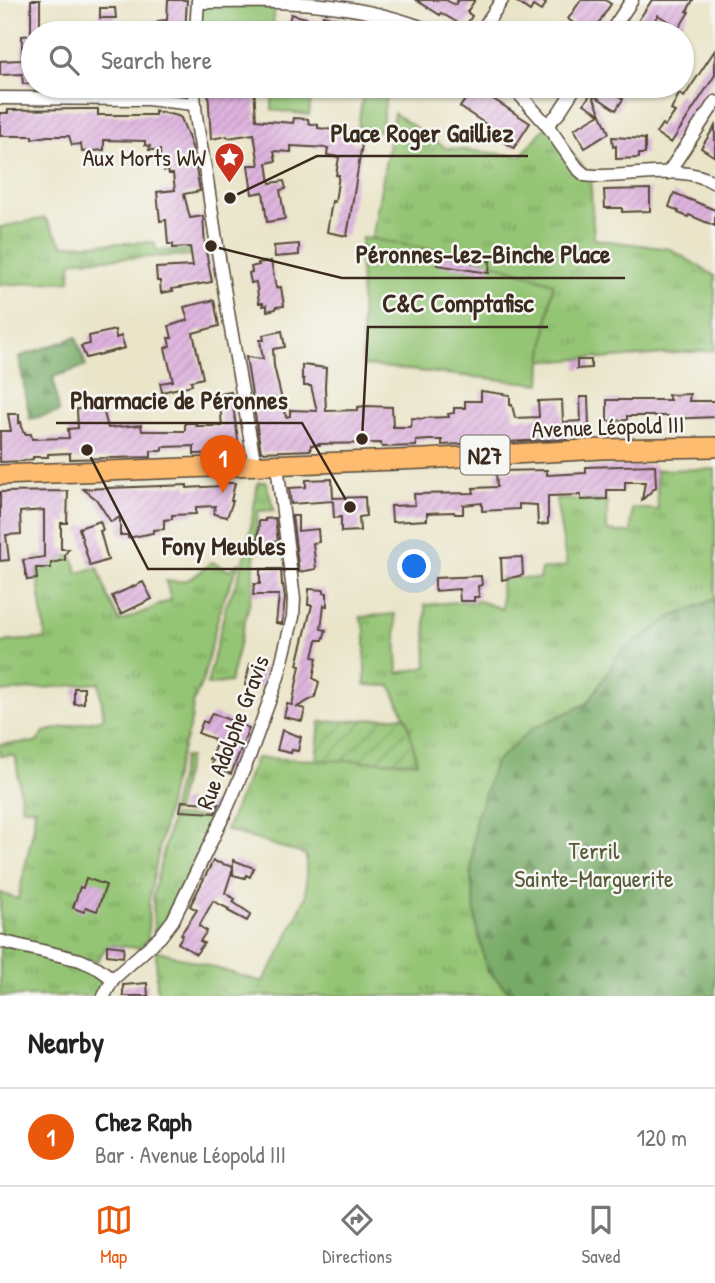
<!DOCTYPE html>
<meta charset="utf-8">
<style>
:root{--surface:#fff;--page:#f6f6f6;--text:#222;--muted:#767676;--line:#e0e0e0;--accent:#ea580c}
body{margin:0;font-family:"Patrick Hand",sans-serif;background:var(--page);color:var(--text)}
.you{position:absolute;left:415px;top:567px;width:24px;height:24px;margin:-18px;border:5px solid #fff;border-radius:50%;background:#1a73e8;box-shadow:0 0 0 10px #1a73e833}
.badge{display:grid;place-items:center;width:46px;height:46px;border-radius:50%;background:var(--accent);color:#fff;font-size:23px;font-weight:700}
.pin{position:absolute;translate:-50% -58px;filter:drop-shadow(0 2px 4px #0008)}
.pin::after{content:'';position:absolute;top:37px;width:24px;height:21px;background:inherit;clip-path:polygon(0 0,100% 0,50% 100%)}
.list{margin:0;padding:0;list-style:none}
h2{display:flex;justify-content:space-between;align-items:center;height:91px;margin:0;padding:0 28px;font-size:30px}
h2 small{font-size:23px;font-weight:400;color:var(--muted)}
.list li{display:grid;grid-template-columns:46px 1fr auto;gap:21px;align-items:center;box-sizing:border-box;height:98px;padding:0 28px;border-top:2px solid var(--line)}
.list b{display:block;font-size:26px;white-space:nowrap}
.list p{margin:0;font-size:23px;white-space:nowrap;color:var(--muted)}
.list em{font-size:23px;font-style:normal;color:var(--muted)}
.icon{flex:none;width:38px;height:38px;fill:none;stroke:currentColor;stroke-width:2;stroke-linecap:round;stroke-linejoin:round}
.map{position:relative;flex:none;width:715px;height:996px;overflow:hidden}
.search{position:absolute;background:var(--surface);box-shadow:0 2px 5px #0004;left:21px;right:21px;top:21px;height:77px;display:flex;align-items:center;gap:18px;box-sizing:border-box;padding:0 24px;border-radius:38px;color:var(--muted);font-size:26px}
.sheet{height:189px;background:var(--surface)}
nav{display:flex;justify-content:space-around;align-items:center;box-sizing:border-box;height:98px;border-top:2px solid var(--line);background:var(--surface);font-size:19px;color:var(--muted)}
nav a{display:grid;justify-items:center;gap:4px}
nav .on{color:var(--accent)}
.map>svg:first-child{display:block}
</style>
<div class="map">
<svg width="715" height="996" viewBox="0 0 715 996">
<defs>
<pattern id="grass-tufts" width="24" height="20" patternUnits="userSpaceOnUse" patternTransform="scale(1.75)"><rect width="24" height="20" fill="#94c575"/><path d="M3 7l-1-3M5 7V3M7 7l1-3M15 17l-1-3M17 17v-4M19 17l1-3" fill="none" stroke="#7aa05f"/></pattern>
<pattern id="forest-firs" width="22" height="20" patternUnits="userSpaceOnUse" patternTransform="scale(1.75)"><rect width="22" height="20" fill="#7a6"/><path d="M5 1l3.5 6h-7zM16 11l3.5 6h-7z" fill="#638b53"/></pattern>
<pattern id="garden-furrows" width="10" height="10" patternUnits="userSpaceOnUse" patternTransform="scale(1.75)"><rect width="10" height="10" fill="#94c575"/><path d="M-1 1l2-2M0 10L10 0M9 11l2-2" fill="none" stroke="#7aa05f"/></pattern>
<pattern id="building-hatch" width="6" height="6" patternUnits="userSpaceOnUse" patternTransform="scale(1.75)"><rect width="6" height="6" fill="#deb3de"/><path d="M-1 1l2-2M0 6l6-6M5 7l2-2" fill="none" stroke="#bf9abe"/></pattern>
</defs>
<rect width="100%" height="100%" fill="#f6f6f2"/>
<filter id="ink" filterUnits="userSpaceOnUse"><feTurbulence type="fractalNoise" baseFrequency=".0143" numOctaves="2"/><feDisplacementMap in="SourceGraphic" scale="14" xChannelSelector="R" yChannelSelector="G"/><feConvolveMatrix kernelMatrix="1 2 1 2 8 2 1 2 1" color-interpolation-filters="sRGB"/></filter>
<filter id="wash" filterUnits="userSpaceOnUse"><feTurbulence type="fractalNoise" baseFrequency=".00686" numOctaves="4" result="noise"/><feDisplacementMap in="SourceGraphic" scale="28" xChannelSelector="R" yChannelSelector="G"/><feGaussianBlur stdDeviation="1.57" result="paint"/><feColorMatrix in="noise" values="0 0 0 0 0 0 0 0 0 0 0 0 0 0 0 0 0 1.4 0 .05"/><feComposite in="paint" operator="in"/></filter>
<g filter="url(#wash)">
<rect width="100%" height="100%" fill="#eae5c9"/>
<g fill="url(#grass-tufts)" stroke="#68784a" stroke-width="2">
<path d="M272,86H312L309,115L272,110Z"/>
<path d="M394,113L446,148L521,156L547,125L590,175L594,239L670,249L715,276V350L601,359L597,357L558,361L542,360L553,283L372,239Z"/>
<path d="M45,218L63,245L154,242L157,251L217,249L218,254L77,260L71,264L70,281L0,285V227Z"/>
<path d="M715,469V599L672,617L621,652L588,703L475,822L471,877L477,929L487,970L513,996H157L156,950L262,982L278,957L306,896V855L226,830L256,758L320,760L408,723L391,686L365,685V630L360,617L395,614L398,673L427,667L425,605L476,600L502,609L501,577L539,579L541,570L567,566L556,499L607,501V531L631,533L632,508L658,510L656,470Z"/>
<path d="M258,482H266L274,510L258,511L252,592L230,682L207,685L226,606L237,581L247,550Z"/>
<path d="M72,556L78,573L98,567L108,598L120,622L171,600L166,581C188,584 196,576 212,562L228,570L239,563L225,596L217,621L203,680L193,703L191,722L173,780L149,899L148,940L139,948L108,945L96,962L0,938V893L18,899L34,826L35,808H22L16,758L11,755L0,756V744L37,742L44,732L104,718L99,683L0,692V644L8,641L46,639L35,558Z"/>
<path d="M184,757H189L176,811L171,812Z"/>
<path d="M172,816L217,818L166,917L154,933L153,896Z"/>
<path d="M0,944L46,954L94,971L100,978L102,985L100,996H0Z"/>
</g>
<g fill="url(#forest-firs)" stroke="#596a42" stroke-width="2">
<path d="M76,337L86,366L53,377L59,412L30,419L19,357Z"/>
<path d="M715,599V996H513L487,970L477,929L471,877L475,822L495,762L533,728L588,703L620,652L672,617Z"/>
</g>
<g fill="#94c575" stroke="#68784a" stroke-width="2">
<path d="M274,1L273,33H196L198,2Z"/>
<path d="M364,86L387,89L381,131L358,127Z"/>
<path d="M362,237L477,258L553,283L542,360L541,384L363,365L360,255Z"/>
</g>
<path fill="url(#garden-furrows)" stroke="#68784a" stroke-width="2" d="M405,716L408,723L417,762L316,760L320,722L349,721Z"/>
<g id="blocks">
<g fill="url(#building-hatch)">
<rect x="31" y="0" width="9" height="33"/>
<path d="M168,0H187L185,33H155L158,21L167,20Z"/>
<path d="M416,0H446L455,5L458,0H475L467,12L472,16L465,27L441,13L440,15Z"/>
<path d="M514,0H540L546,4L541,11L533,6L530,11Z"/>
<path d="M581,0H605L611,4L592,33H576L579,27L568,19Z"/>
<path d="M652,0H693L687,11L689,12L679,28L658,15L646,33H630Z"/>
<path d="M100,8H115L116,18H100Z"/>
<path d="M291,14L321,22L323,15L346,21L342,33H292L293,30L287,28Z"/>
<path d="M33,35V83L23,84L22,74L0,75V61L22,60V36Z"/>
<path d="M715,50V75L671,143L656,133L662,124L665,126L675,112L671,110L679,94L684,97Z"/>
<path d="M442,86H488L484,93L530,123L514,148L504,142L507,138L460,107L465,100Z"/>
<path d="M596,86H612L610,90L623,99L616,110L592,94L609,133L585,148L574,129L600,114L584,104Z"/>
<path d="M254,87L256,120L293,123L294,118L308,119L309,124L318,125V128L351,132V142L362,144L347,236L327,232L332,201L335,202L339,175H336L339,157L327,155L328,148L291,146V152L274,151L276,161L267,163L270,183L284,181L286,189L280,190L285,219L267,222L263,192L252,194L248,165H259L254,134L228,138L227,136L211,139L208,89Z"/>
<path d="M83,109H98V115H155V111L178,116L181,118L192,147L200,191L184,194L190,218L203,216L205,246L212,282L172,289L173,291L161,293L160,281H157L156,268L193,266L190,247L173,248V244H168L166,220L160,221L157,192L175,190L173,174H169L168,171H164L163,159L160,160V150H149L150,146L145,145V141L104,140V150L82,152L81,144L72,145L69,136H47L32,139V136H0V113H8V110Z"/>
<path d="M715,126V157L701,148Z"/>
<path d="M612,137L645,139V154H639V158L616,159V146L613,147Z"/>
<path d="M650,189V211L622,212V208H605L604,190Z"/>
<path d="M674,193L715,210V226L689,215L688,217L678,213L679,211L669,207Z"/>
<path d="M299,244V255L275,257L274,246Z"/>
<path d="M439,254L490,261L489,273L437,265Z"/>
<path d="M271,261L276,288L281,287L284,306L276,307V309L267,311V305L263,306V303H259L256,282L251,283L249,273L252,272L251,267L259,265L258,263Z"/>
<path d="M214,300L219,326L193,333L203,378L191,381L192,385L162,392L160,383L173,381L165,348L170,346L168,338H172L169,326L188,320L184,307Z"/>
<path d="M115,330L116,338L121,336L125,348L86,358L81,346L90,344L89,336Z"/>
<path d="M282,331L285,347L273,349L274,366L286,417L290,416V410L317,411L311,386H304V379H302V365L326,368L325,387L326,411L358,410V407L366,406L392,407L393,427H410L412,418L424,419V418L449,417L448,414L454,413V408H465V401H481V391L510,395V405H512L515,418L539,417L538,401L562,400L563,422L581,421L580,397H588L589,426H586V432L567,434V439L442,445V440H429L416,441V446L382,447L381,443L318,444L319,445H311V450L261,452L246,357L263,359L260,340H264L263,335Z"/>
<path d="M577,360H591V368L577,369Z"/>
<path d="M231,392L240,453L194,454V446L162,447V451H151V457L70,459V453L48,454V457H33V459L24,461L0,462V431H11L8,414H19V423L21,422L23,432H25V434H31L32,439L69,438L68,429L78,428L77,409H90L91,404L101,401L108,428L141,425L142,431H185V423H196V426H222L219,394Z"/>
<path d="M690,394L689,401H715V417L669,419L668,416H627V420L607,421V400H670L668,395Z"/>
<path d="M655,465L656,487L642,500L645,482H625V490H607V499L581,500V495L548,496V524L538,525L537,505L519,504V509L482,511V503L463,505V514H455L454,512L427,513V520L392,522L391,506L415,505L414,494L474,493L473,488L497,487L496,471L547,470V475L586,473V467Z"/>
<path d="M332,479L333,498L365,497L366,516L359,517L360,531L341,532V517L334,518L333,501L291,504L289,488L306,487V480Z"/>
<path d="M220,483H235L231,501H233L227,517L214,514L215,506L196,507V514L172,515V519L164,520V529L153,530V533L128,538V535H120V517L111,522L96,499L83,489L187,485V488L220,486Z"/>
<path d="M68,491L67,523H61V549H69L65,554V560L51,563V568H36L37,579L27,580L23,560L44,557V510L20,512L21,534L6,535L9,560L0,561V492Z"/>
<path d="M292,516H298V531L318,529L319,542L313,543L316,569L299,572Z"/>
<path d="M275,518L278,541L266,543V553H257L259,521H265V519Z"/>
<path d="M100,521L103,530L100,531L108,560L90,566L79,528Z"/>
<path d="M522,557L523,575L502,580L501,558Z"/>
<path d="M260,569H281L282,585H283L285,599L282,624L276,623L279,595H253L254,584H260Z"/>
<path d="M481,576L482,585L478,586L479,597H474V601H460L459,589L435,591V578Z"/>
<path d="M143,582L152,599L121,614L112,596Z"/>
<path d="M309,589L324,590V593H327V606L324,605L321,629L326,630L323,640H317L313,657L317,658L313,678L319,682L315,697L297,707L305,709L302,721L284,717L287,704L292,705L300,666L297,665L312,605H308Z"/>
<path d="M250,664L265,668L260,688L245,685Z"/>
<path d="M74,688H84V703L74,704Z"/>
<path d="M212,713L249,728L231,774L211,766L213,761L210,759L217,742L214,741V739L198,733L203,721L207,723Z"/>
<path d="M282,730L301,737L298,751L292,750L291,753L277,750Z"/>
<path d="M182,801L219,804L215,813L180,811Z"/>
<path d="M233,860L254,868L250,877L246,875L245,878L233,875V868L225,893L235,899L233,902L251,914L247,921L228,911L229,909L213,901L199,926L207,931L200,941L204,943L196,954L178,943L183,935L181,934L197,910L190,906L213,861L233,867Z"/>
<path d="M86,878L106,885L97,911L86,907L84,912L73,908L80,887L83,888Z"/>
<path d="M107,945L124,947L123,957L107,955Z"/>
<path d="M147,983L148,996H123V985Z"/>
</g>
</g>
</g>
<g filter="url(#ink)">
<use href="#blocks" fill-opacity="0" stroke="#554638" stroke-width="2"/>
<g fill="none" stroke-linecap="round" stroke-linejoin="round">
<defs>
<g id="street">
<path d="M198,2C283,1 356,0 436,33"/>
<path d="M196,33L198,0"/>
<path d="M480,33L502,0"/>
<path d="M610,33L632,0"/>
<path d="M194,86C194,120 203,152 208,186C221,280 239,372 255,466"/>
<path d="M512,86L547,125L577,168L585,175C625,181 678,161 715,183"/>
<path d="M0,98L147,99L194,104"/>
<path d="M547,125L558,114L576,86"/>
<path d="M668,173L715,102"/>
<path d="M0,941L80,960L98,968L113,979"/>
<path d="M104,996L113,979L160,937L173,920L224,815L249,757L278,677L293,617L294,599L277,465"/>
</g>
<path id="primary" d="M0,475L424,459L602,449L715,447"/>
</defs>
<use href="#street" stroke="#554638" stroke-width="15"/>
<use href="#primary" stroke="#554638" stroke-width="22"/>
<use href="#street" stroke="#fff" stroke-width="12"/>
<use href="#primary" stroke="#febc70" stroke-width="19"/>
</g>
</g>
<defs>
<symbol id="sight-pin" viewBox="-11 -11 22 30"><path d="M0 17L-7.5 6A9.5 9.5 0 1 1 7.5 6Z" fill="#c8321e" stroke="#f6f6f2"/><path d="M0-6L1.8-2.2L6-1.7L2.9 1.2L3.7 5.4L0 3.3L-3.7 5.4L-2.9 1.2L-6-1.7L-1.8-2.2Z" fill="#fff"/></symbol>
</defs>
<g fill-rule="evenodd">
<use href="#sight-pin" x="212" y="140" width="35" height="47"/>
</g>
<g text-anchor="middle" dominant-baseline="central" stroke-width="5" stroke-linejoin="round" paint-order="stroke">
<rect fill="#f6f6f2" stroke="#73675e" stroke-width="2" x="460.5" y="435.5" width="49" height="39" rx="5"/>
<g font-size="23" font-weight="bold" fill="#3b2a1e">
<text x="485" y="455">N27</text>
</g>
<g font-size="24" fill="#3b2a1e" stroke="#f6f6f2" text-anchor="end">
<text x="206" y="157">Aux Morts WW</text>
</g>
<g font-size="24" fill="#3b2a1e" stroke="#f6f6f2">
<text transform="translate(608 426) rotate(-2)">Avenue Léopold III</text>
<text transform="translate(232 732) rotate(-69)">Rue Adolphe Gravis</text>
</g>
<g font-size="24" fill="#565838" stroke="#f6f6f2">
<text x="594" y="850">Terril<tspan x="594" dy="28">Sainte-Marguerite</tspan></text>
</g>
</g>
<path fill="none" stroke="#3b2a1e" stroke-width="2.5" d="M230 198L317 156H528M211 246L342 278H625M362 439L368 327H548M350 507L302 423H56M87 450L148 569H299"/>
<g fill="#3b2a1e" stroke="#f6f6f2" stroke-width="2.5">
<circle cx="230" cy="198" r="7"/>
<circle cx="211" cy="246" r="7"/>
<circle cx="362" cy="439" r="7"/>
<circle cx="350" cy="507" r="7"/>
<circle cx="87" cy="450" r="7"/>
</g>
<g font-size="26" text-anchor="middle" font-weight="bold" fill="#3b2a1e" stroke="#f6f6f2" stroke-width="5" stroke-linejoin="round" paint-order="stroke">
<text x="422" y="142">Place Roger Gailliez</text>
<text x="483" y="263">Péronnes-lez-Binche Place</text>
<text x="458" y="312">C&amp;C Comptafisc</text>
<text x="179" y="409">Pharmacie de Péronnes</text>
<text x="224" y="555">Fony Meubles</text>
</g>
</svg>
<div class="you"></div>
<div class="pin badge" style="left:223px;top:493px">1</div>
<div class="search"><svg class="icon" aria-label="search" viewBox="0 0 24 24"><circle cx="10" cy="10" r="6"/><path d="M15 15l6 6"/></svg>Search here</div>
</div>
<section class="sheet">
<h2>Nearby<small></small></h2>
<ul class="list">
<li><span class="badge">1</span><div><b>Chez Raph</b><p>Bar · Avenue Léopold III</p></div><em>120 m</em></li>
</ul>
</section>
<nav>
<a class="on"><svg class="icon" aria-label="map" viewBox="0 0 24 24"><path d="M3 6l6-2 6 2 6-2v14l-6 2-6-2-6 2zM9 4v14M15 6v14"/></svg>Map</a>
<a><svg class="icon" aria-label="directions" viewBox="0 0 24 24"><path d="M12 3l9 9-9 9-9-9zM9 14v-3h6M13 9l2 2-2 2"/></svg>Directions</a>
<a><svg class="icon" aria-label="saved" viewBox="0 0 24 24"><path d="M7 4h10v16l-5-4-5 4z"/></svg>Saved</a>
</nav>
